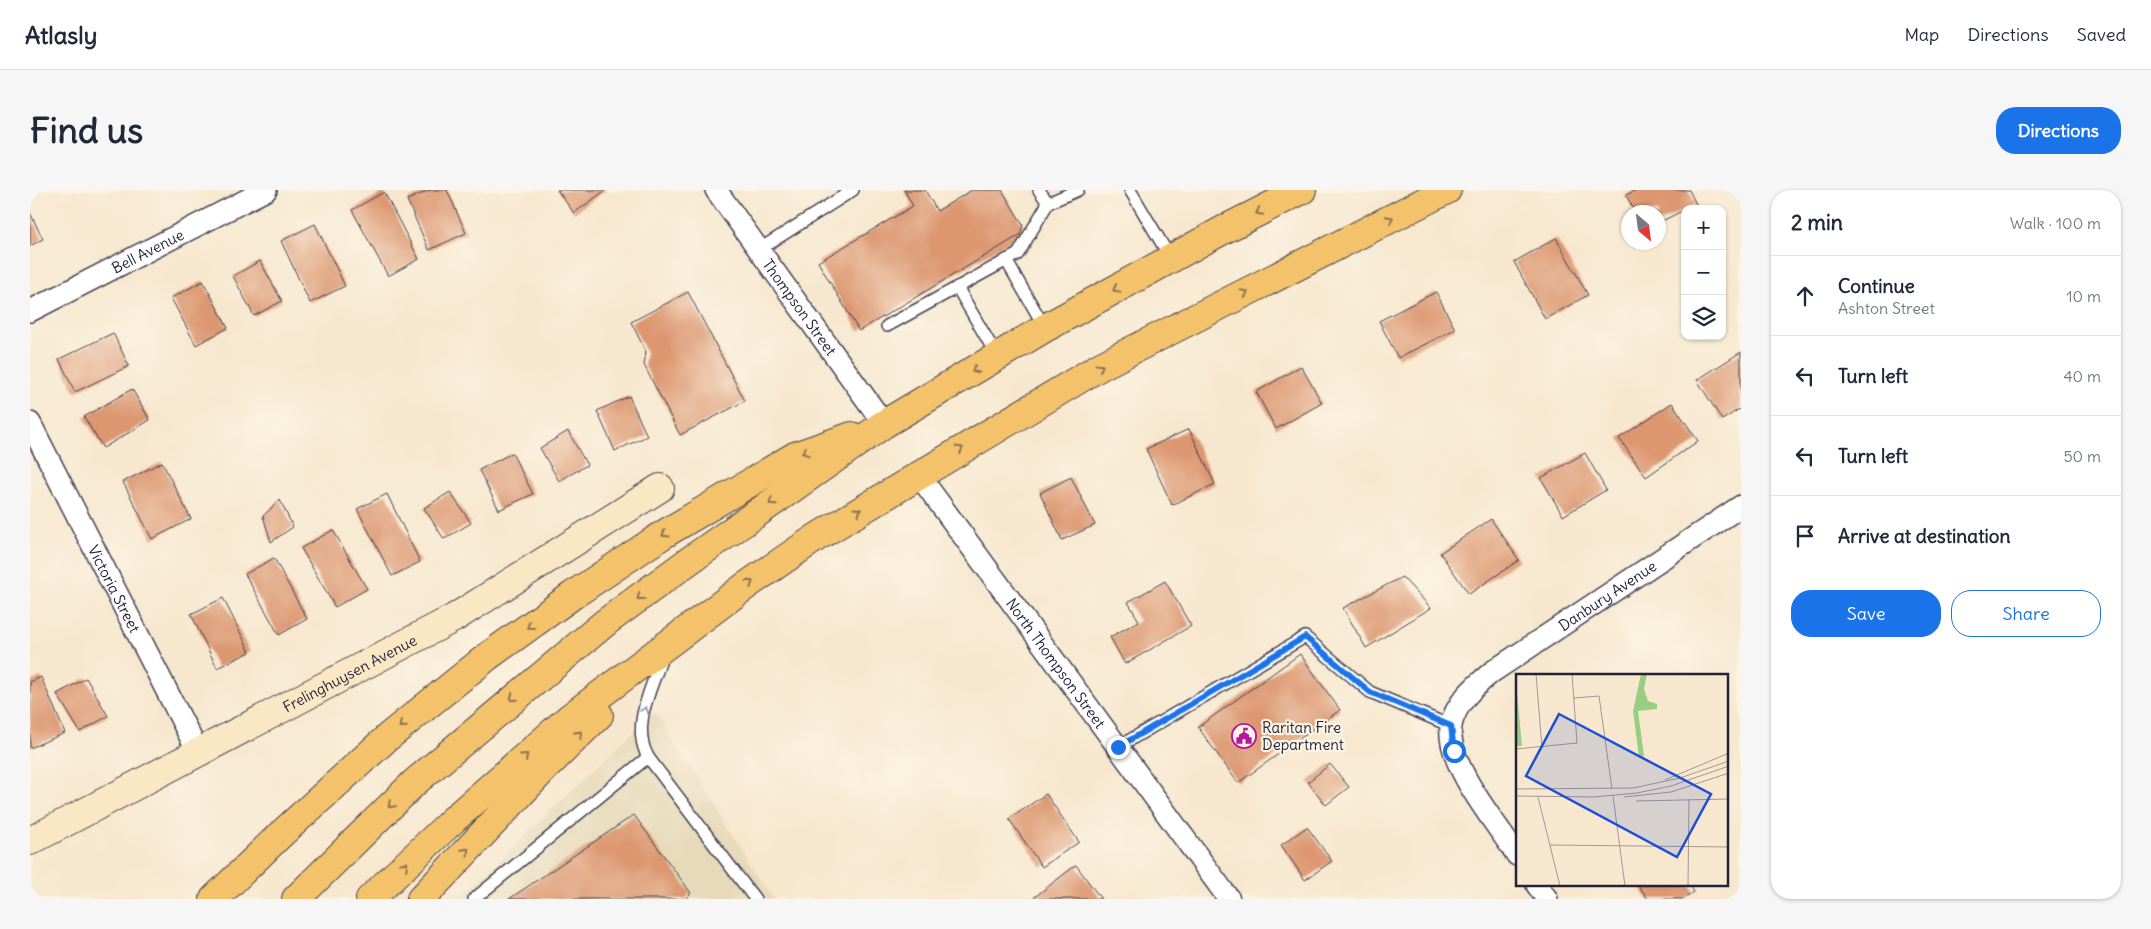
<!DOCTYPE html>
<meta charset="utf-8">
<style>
:root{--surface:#fff;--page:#f6f6f7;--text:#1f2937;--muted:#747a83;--line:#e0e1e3;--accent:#1a73e8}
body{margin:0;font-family:Delius,sans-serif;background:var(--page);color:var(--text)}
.controls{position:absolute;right:15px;top:15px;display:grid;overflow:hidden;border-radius:10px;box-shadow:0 1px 4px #0004}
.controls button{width:45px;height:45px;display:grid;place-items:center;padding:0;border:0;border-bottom:1px solid var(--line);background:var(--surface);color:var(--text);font:25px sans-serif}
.compass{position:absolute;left:1591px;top:15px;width:45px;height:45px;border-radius:50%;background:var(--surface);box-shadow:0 1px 4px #0004;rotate:152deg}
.stop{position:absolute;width:15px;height:15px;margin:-11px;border:4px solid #1a73e8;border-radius:50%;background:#fff}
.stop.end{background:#1a73e8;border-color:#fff;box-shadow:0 1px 5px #0008}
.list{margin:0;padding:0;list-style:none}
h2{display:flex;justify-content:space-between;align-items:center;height:65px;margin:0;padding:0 20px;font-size:21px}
h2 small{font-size:16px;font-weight:400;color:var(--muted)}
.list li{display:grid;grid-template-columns:32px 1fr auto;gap:15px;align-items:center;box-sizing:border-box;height:80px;padding:0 20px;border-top:1px solid var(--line)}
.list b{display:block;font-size:19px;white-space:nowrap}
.list p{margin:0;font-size:16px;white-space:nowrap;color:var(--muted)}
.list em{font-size:16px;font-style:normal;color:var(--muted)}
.actions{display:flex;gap:10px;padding:15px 20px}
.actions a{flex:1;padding:11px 0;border:1px solid var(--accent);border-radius:20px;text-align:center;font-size:18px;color:var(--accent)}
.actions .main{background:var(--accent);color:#fff}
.icon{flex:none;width:28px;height:28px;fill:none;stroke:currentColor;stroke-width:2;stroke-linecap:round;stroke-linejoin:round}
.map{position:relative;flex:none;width:1711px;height:709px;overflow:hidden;border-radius:20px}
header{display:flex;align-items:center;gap:30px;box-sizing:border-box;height:70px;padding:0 25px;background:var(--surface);border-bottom:1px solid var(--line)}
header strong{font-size:24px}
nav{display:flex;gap:28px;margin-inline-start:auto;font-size:18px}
.intro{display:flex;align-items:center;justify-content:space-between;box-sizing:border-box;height:120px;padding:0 30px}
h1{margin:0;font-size:35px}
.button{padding:12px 22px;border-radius:20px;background:var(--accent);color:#fff;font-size:18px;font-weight:700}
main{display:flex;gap:30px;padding:0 30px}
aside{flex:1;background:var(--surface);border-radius:20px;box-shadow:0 1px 4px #0004}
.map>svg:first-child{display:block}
</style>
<header>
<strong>Atlasly</strong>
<nav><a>Map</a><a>Directions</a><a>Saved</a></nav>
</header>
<div class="intro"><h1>Find us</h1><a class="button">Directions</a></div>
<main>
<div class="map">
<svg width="1711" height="709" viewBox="0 0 1711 709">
<rect width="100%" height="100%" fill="#fcf5e5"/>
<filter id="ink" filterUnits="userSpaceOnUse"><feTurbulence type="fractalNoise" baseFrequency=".02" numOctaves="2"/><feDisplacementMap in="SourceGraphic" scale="10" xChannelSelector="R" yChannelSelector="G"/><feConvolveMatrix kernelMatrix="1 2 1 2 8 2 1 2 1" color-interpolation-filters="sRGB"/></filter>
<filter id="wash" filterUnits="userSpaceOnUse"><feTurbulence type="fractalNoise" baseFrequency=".0096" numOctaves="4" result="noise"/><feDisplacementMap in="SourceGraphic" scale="20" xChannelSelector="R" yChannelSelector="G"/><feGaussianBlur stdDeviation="1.12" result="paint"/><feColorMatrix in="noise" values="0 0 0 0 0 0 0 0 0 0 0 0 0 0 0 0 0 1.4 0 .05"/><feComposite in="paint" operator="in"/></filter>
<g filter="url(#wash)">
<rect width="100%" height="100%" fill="#f7e7ce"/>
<path fill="#e7daba" d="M625,522L744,709H429L610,535Z"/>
<g id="blocks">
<g fill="#dc966f">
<path d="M400,0H417L436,43L399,60L377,10Z"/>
<path d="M527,0H576L544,23Z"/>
<path d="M874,0H895L907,21L942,0H972L993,35L990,45L829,141L788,72L883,16Z"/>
<path d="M1606,0H1659L1666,14L1628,33V22H1605L1596,5Z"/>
<path d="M354,2L389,69L358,86L322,20Z"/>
<path d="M0,23L13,49L0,56Z"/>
<path d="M285,34L315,96L280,113L251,51Z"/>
<path d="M1526,48L1558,105L1515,129L1484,72Z"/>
<path d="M230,71L252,111L224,126L203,86Z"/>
<path d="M173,91L198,138L166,155L141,108Z"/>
<path d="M658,102L715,211L650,245L614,175L616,162L601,132Z"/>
<path d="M1406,102L1425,139L1368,168L1349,131Z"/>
<path d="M83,143L99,176L45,202L29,169Z"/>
<path d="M1711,162V218L1692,230L1667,190Z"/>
<path d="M1271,176L1292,213L1246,239L1226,202Z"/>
<path d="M102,199L120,230L73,258L54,227Z"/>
<path d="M599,206L617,246L585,261L567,221Z"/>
<path d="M1642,213L1668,251L1616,287L1589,248Z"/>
<path d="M1159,239L1185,294L1142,315L1116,259Z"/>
<path d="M538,241L557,275L529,291L510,258Z"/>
<path d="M482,263L503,304L469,320L449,280Z"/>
<path d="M1555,263L1576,300L1533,326L1511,288Z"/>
<path d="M132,272L161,329L122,349L93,292Z"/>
<path d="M1041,287L1065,335L1032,350L1010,303Z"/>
<path d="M420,302L441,333L414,349L394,318Z"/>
<path d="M357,304L390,372L362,386L327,319Z"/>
<path d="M250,310L263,337L241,352L233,326Z"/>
<path d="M1461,329L1489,370L1439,404L1410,363Z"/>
<path d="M303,340L337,399L305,417L271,358Z"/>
<path d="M244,368L277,429L249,445L215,384Z"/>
<path d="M1372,387L1401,418L1336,458L1313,418Z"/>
<path d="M1135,391L1161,436L1095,474L1080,447L1109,431L1098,412Z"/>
<path d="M193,408L220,462L187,478L161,424Z"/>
<path d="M1270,464L1310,520L1208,593L1168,537Z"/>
<path d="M11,487L35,543L0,558V492Z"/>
<path d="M56,488L78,526L50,542L27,504Z"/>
<path d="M1300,574L1319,597L1296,615L1278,592Z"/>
<path d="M1016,604L1049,652L1012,677L979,629Z"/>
<path d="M604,625L661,703L655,709H479Z"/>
<path d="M1277,637L1302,671L1275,690L1251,655Z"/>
<path d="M1046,675L1071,709H1002Z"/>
<path d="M1608,695H1660L1664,702L1654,709H1618Z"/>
</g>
</g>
</g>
<g filter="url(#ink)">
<use href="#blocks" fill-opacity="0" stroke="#424051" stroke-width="1"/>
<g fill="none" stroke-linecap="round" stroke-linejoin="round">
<defs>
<g id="lane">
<path d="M1009,0L1018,13L1048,0"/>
<path d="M1100,0L1141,69"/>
<path d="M730,59L823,0"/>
<path d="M976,70L1015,138"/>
<path d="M927,97L967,166"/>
<path d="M857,136L988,64L1018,13"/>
<path d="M1088,557L1275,447L1340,502L1421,536"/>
<path d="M618,567C600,535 623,496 633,464"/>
<path d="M444,709L618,567L725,709"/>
</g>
<g id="street">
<path id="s1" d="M686,0L854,234"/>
<path id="s2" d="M0,121L236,0"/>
<path id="s3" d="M0,233L169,564"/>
<path id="s4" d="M888,284L1199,709"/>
<path id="s5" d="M1487,665C1467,634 1416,575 1421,536C1425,513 1445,496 1462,482L1711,316"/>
<path d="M1507,695L1517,709"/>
</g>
<g id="secondary">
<path id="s6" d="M0,651L424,428L630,298"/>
</g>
<g id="highway">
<path d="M184,709L249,646L358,547L457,467L543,405L634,344L765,266L822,246"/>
<path d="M266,709L385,592L576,432L656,373L854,234L1015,138L1195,39L1272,0"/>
<path d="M340,709L424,629L539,528L717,395L787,347L1071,176L1417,0"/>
<path d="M391,709L515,578L569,525"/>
</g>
</defs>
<use href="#lane" stroke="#424051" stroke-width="14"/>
<use href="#street" stroke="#424051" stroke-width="24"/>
<use href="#secondary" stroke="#424051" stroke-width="30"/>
<use href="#highway" stroke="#424051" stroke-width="30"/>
<use href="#lane" stroke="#fff" stroke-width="11"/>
<use href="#street" stroke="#fff" stroke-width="21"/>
<use href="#secondary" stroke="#fae7c3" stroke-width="28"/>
<use href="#highway" stroke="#f3c26a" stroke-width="28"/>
</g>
<defs><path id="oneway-chevron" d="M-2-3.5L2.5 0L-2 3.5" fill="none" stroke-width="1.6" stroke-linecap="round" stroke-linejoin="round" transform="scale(1.25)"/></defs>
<g stroke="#8a7252">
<use href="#oneway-chevron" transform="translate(1229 22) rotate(153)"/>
<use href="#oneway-chevron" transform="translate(1360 29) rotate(-27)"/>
<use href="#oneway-chevron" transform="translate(1086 99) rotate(151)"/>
<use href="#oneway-chevron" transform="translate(1215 103) rotate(-27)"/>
<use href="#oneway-chevron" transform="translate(1070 177) rotate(-29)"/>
<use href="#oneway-chevron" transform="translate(945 180) rotate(149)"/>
<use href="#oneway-chevron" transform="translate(930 259) rotate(-31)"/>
<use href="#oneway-chevron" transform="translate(775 262) rotate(161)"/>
<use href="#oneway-chevron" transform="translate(742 312) rotate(145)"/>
<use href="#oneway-chevron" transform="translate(828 321) rotate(-32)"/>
<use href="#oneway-chevron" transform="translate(635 344) rotate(148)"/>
<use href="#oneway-chevron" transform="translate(720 393) rotate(-35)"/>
<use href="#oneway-chevron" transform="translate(610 407) rotate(143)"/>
<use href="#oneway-chevron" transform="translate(500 436) rotate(144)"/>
<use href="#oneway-chevron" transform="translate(483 508) rotate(140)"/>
<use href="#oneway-chevron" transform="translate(372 535) rotate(141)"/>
<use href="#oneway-chevron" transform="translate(549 544) rotate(-44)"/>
<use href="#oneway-chevron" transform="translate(495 566) rotate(-42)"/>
<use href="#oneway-chevron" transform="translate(361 615) rotate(135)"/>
<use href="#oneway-chevron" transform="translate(436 661) rotate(-47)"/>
<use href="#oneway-chevron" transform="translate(375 675) rotate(-43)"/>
</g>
<use stroke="#9c9ca7" href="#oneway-chevron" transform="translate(615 520) rotate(-72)"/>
</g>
<g fill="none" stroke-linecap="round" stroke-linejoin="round" filter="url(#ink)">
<path stroke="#1a73e8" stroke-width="6" d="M1088,557L1275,447L1340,502L1421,536L1424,561"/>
</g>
<defs>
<symbol id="civic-ring" viewBox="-11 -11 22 22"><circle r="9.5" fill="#fcf5e5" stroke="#b5179e" stroke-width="1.5"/><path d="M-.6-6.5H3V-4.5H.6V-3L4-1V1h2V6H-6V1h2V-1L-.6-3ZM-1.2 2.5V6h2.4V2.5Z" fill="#b5179e"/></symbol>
</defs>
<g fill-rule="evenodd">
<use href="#civic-ring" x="1200" y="532" width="28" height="28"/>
</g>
<g text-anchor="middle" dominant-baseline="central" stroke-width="4.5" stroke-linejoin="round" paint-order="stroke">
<g font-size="15" fill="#22223b" stroke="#fcf5e5">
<text stroke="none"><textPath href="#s2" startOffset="132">Bell Avenue</textPath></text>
<text stroke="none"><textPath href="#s1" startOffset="144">Thompson Street</textPath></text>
<text stroke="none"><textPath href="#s3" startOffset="186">Victoria Street</textPath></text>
<text stroke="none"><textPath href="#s5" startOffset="355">Danbury Avenue</textPath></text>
<text stroke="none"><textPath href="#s4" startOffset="234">North Thompson Street</textPath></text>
<text stroke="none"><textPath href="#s6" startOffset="361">Frelinghuysen Avenue</textPath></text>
</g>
<g font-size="15" fill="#22223b" stroke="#fcf5e5" text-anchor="start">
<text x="1232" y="537">Raritan Fire<tspan x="1232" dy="17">Department</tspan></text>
</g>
</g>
<g transform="translate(1486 484)">
<rect width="212" height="212" fill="#f7e7ce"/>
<path d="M125,0H131L128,15L132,27L141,30V35L122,37L128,82L123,83L117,37ZM0,7L6,72H0Z" fill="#97ce80"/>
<path fill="none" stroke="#a29893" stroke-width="1" d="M20,0L26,74M58,24L83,22L96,115M0,75L61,69L56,0M149,106L213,79M0,115L117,114L164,104L213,87M0,122L78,123L121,119L155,112L213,92M97,122L109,212M22,123L44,212M108,123L155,118L213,99M120,127L213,125M34,171L213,173M172,212L173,125"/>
<path fill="#1d4ed8" fill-opacity="0.15" stroke="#1d4ed8" stroke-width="2.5" d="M43,40L195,120L161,183L10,102Z"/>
<rect width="212" height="212" fill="none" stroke="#22223b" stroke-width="2.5"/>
</g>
</svg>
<div class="controls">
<button>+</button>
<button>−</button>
<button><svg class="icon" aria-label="layers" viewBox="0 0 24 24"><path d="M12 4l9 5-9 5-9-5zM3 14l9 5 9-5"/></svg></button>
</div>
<svg class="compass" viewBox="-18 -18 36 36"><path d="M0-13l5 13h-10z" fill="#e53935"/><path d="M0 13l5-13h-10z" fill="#747a83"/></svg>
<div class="stop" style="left:1424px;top:561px"></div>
<div class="stop end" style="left:1088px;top:557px"></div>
</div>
<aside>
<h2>2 min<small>Walk · 100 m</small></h2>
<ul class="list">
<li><svg class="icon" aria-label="ahead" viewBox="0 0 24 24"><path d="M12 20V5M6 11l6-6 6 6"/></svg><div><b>Continue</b><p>Ashton Street</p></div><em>10 m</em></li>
<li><svg class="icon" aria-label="left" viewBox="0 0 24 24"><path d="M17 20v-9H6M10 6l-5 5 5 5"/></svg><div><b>Turn left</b></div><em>40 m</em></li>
<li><svg class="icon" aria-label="left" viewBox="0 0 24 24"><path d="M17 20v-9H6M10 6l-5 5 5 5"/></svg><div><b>Turn left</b></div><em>50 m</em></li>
<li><svg class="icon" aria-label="arrive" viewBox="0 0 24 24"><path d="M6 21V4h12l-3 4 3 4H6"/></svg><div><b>Arrive at destination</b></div></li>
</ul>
<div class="actions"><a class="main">Save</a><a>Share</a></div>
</aside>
</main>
